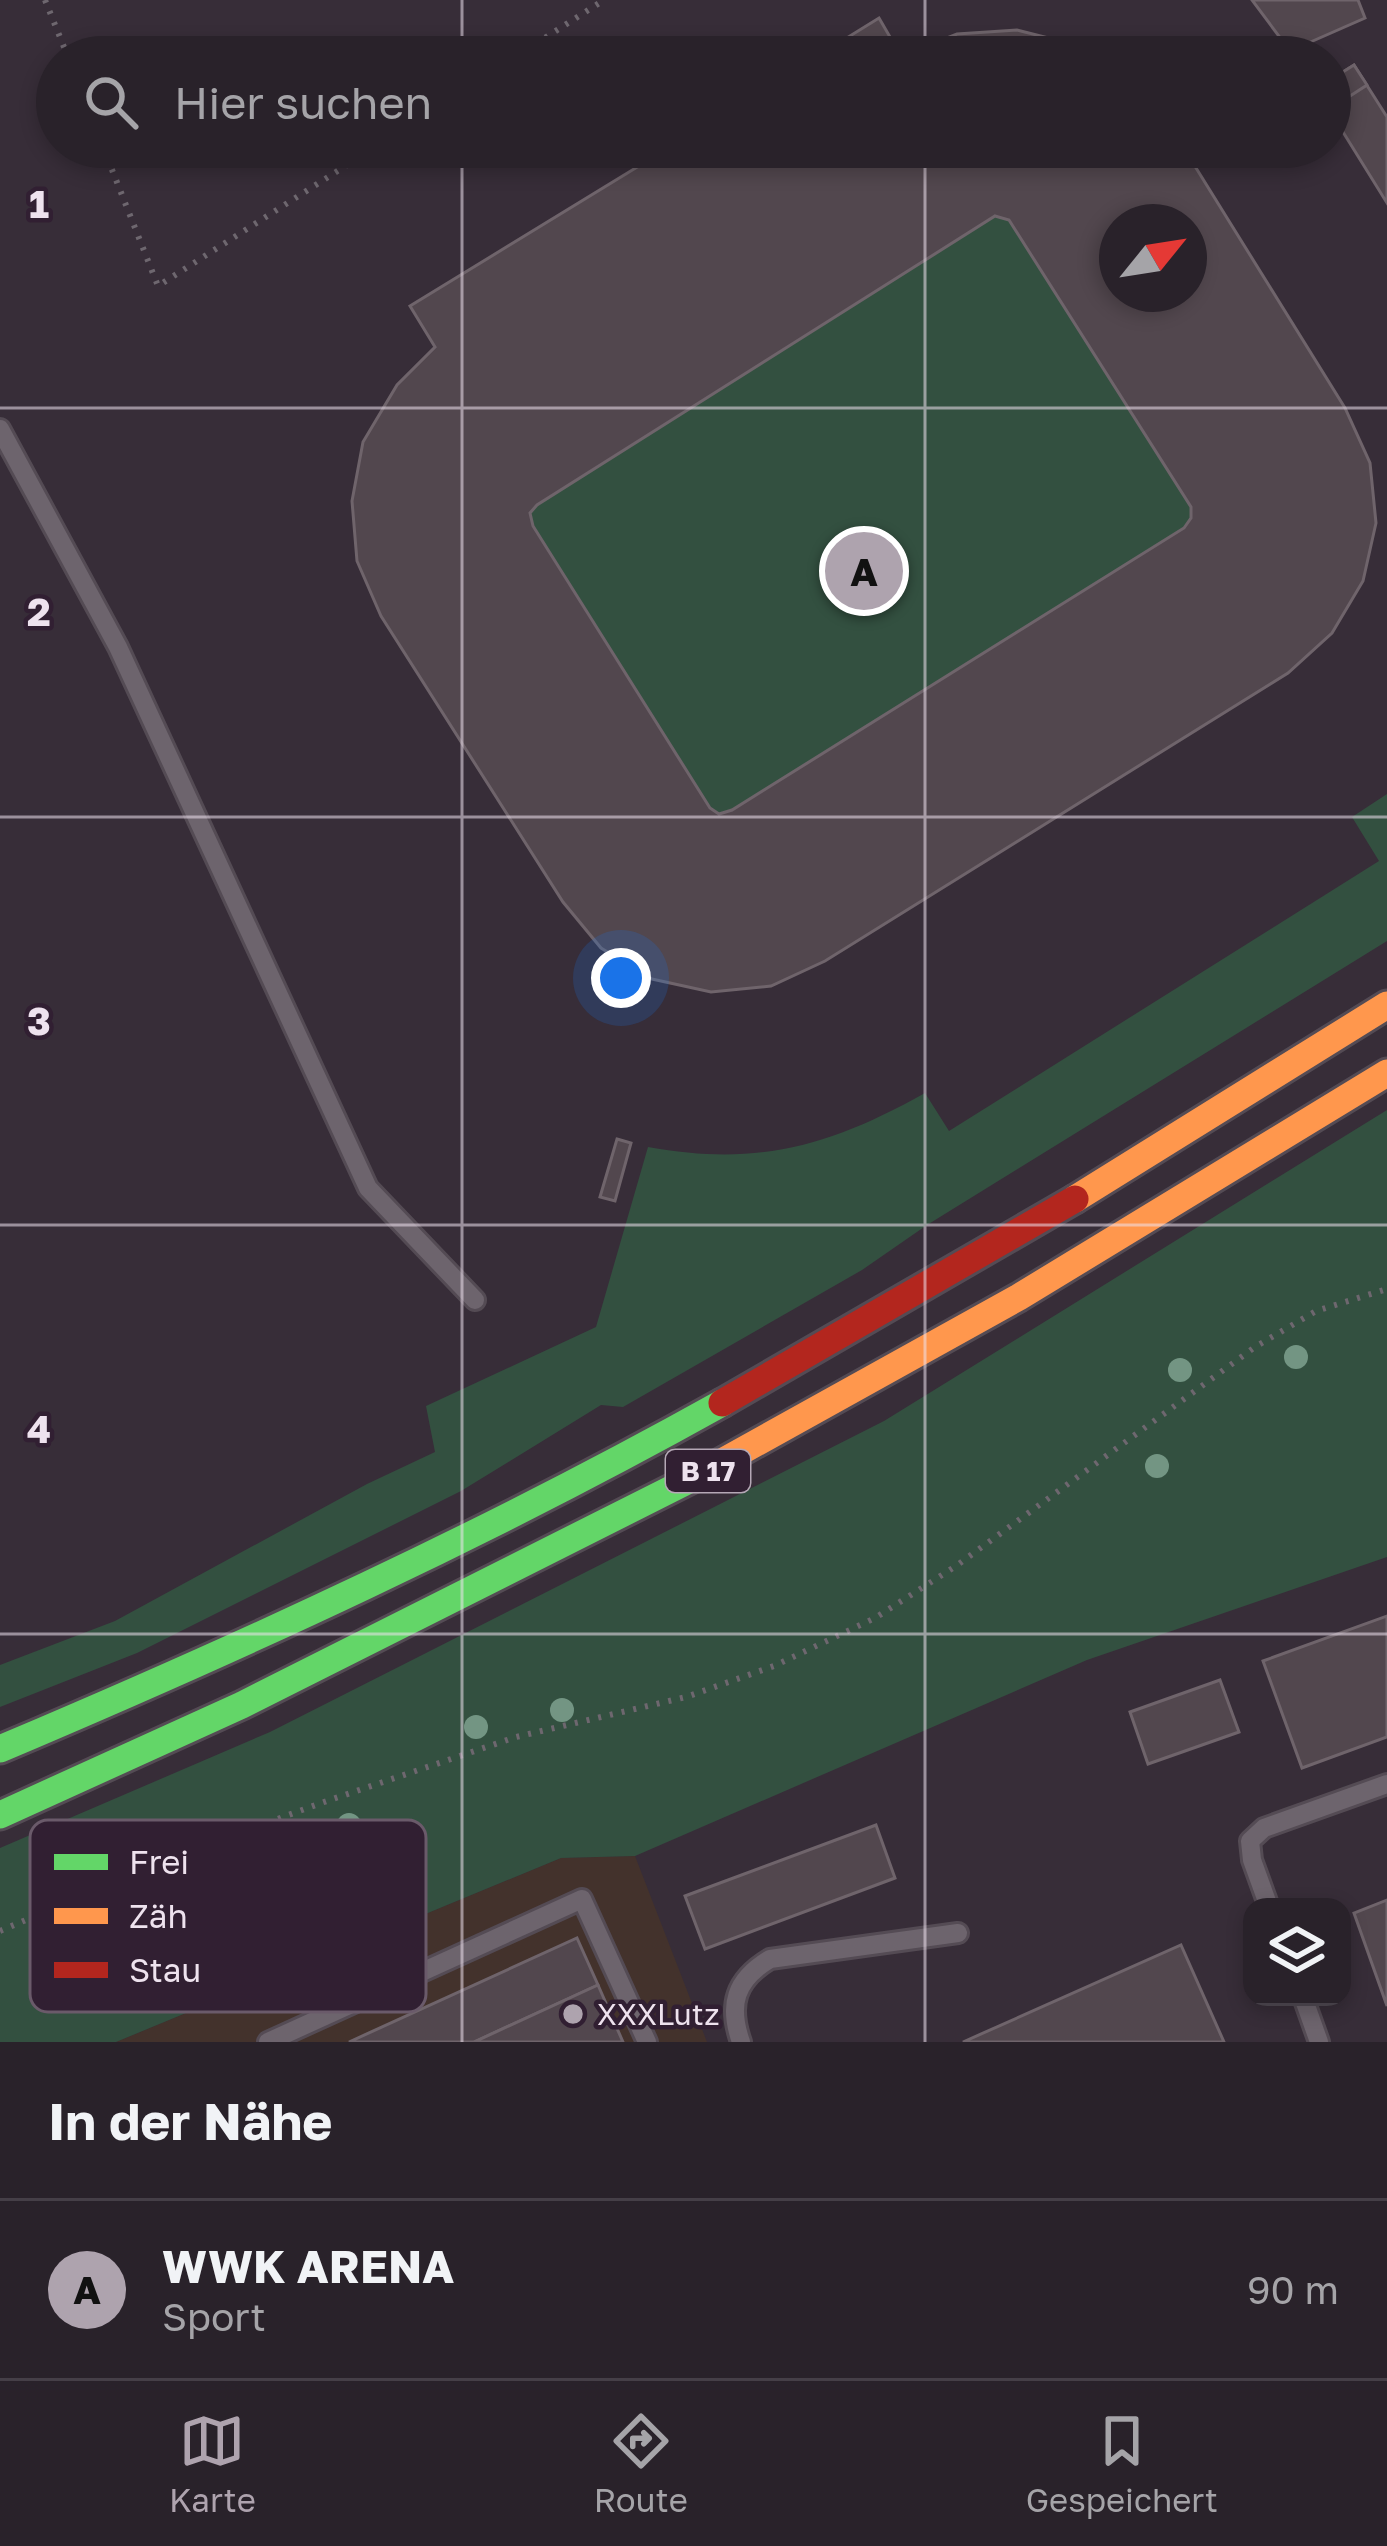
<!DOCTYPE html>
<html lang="de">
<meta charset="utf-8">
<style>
:root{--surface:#29222a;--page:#352f36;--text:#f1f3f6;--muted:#a5a4a8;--line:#453f47;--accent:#aea3ae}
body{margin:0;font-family:"Golos Text",sans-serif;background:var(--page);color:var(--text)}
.controls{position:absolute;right:36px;bottom:36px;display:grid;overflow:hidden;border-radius:24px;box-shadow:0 6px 18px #0003}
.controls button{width:108px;height:108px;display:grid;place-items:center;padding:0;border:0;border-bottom:3px solid var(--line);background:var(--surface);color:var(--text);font:60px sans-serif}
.compass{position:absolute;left:1099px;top:204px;width:108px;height:108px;border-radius:50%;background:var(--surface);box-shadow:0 6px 18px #0003;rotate:60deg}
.you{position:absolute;left:621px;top:978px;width:42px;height:42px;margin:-30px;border:9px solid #fff;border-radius:50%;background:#1a73e8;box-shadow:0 0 0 18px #1a73e833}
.badge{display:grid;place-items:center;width:78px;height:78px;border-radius:50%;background:var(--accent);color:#111;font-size:39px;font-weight:700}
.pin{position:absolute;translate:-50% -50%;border:6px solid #fff;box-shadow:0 3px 12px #0006}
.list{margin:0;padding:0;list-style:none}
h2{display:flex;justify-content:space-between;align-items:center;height:156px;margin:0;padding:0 48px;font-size:51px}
h2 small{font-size:39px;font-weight:400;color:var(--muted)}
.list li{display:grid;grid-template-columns:78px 1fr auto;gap:36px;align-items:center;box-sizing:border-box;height:180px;padding:0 48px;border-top:3px solid var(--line)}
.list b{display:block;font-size:45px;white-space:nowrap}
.list p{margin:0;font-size:39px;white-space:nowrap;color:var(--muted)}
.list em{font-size:39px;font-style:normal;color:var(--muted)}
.icon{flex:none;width:66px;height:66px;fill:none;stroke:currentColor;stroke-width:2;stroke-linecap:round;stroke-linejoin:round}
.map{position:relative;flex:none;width:1387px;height:2042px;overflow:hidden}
.search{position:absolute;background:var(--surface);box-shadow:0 6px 18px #0003;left:36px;right:36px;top:36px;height:132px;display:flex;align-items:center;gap:30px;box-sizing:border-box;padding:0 42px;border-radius:66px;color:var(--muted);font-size:45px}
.sheet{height:336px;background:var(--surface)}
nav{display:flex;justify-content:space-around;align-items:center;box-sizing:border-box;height:168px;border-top:3px solid var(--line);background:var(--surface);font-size:33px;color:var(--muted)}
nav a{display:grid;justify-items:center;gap:6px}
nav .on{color:var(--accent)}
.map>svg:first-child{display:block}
</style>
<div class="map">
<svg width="1387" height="2042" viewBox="0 0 1387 2042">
<rect width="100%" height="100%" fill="#372d38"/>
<path fill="#43322c" d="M635,1856L707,2042H116L561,1858Z"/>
<g fill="#335040" fill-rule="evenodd">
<path d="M670,147H1183L1345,409L1370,463L1376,523L1363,581L1332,633L1288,673L825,961L771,986L711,992L652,979L601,948L563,902L381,616L357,561L352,501L363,442L397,385L434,347L410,306ZM1117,222H1189V294H1117Z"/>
<path d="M1387,794V941L927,1225L862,1270L623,1407L601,1405L461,1491L137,1653L0,1707V1665L115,1621L367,1484L435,1452L426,1406L596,1327L648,1147C758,1167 830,1146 925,1093L949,1131L1379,861L1352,817Z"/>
<path d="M1387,1110V1557L1087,1660L635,1856L561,1858L116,2042H0V1848L270,1732L884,1421Z"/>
</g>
<g fill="#52474e" stroke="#6f646b" stroke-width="3" fill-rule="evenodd">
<path d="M1252,0H1358L1365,18L1290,51Z"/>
<path d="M879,18L901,56L957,34L1017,30L1076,45L1096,57H816Z"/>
<path d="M1354,65L1387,117V203L1330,111V80Z"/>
<path d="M1354,65L1367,85L1330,109V80Z"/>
<path d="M670,147H1183L1345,408L1370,463L1376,523L1363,581L1332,633L1288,673L825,961L771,986L711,992L652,979L601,948L563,902L381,616L357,561L352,501L363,442L397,385L435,347L410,306ZM995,216L1009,220L1191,507V518L1184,528L732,810L719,814L710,808L533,526L530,513L537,505ZM1117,222H1189V294H1117Z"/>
<path d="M617,1139L631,1143L615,1201L600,1197Z"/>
<path d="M1387,1616V1737L1302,1768L1263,1661Z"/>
<path d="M1220,1680L1239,1732L1148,1764L1130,1712Z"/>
<path d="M876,1825L895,1878L705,1949L685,1896Z"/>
<path d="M1387,1900V2006L1354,1913Z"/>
<path d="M577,1938L598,1985L474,2042H349Z"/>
<path d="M1181,1945L1224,2042H963Z"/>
<path d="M598,1985L623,2042H474Z"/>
</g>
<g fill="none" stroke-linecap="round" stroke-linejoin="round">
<defs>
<g id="lane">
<path d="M0,429L118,647L368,1188L475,1300"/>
<path d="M1269,1907L1252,1860L1250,1841L1264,1828L1387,1784"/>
<path d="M1303,1997L1319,2042"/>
<path d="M268,2042L582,1899L647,2042"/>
<path d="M741,2042C728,2005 735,1980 770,1959L958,1933"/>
</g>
<g id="fast">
<path d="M0,1749C246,1645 489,1533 722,1403"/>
<path d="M0,1815L242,1705L695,1477"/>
</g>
<g id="slow">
<path d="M1075,1199L1387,1005"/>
<path d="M695,1477L1019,1297L1387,1073"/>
</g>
<path id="jam" d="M722,1403L1075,1199"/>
</defs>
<use href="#lane" stroke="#544b54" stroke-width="24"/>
<use href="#fast" stroke="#544b54" stroke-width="33"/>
<use href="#slow" stroke="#544b54" stroke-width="33"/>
<use href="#jam" stroke="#544b54" stroke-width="33"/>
<g stroke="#6e676f" stroke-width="6" stroke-dasharray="3 9" stroke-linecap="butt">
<path d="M45,0L68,57"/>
<path d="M515,57L604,0"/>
<path d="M103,147L158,286L375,147"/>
<path d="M0,1931L169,1859L321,1803L516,1737L686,1697L774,1666L875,1618L956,1566L1255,1347L1316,1311L1387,1289"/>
</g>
<use href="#lane" stroke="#6d646d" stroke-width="18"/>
<use href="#fast" stroke="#63d668" stroke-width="27"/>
<use href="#slow" stroke="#ff974d" stroke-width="27"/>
<use href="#jam" stroke="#b3261e" stroke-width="27"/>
</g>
<g fill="#739583">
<circle cx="1296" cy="1357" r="12"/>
<circle cx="1180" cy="1370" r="12"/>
<circle cx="1157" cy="1466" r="12"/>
<circle cx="562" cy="1710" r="12"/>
<circle cx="476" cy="1727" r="12"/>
<circle cx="349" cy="1825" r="12"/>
</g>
<path fill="none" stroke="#eee2ee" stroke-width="3" stroke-opacity="0.55" d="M462,0V57M925,0V57M462,147V2042M925,147V2042M0,408H1387M0,817H1387M0,1225H1387M0,1634H1387"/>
<circle fill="#aea3ae" stroke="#311f32" stroke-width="4.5" cx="573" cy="2014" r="12"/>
<g text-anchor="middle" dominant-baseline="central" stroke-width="9" stroke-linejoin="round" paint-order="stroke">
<rect fill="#311f32" stroke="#b5a8b6" stroke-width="3" x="666" y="1450" width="84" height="42" rx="9"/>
<g font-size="27" font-weight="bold" fill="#eee2ee">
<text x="708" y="1471">B 17</text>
</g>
<g font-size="30" fill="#eee2ee" stroke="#311f32" text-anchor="start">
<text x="597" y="2014">XXXLutz</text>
</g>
</g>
<rect x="30" y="1820" width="396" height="192" rx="18" fill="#311f32" stroke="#6a5a6a" stroke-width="3"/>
<rect x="54" y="1854" width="54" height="16" fill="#63d668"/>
<rect x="54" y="1908" width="54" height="16" fill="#ff974d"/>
<rect x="54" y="1962" width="54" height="16" fill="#b3261e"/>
<g font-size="33" fill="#eee2ee">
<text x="129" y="1874">Frei</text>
<text x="129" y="1928">Zäh</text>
<text x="129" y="1982">Stau</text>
</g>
<g font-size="39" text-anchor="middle" font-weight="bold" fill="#eee2ee" stroke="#311f32" stroke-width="9" stroke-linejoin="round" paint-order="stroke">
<text x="39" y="218">1</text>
<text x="39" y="626">2</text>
<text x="39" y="1035">3</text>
<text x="39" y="1443">4</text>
</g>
</svg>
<div class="controls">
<button><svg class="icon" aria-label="layers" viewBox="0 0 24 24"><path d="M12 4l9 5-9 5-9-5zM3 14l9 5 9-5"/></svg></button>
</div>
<svg class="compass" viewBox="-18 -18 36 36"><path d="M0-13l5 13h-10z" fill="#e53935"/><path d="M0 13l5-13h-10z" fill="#a5a4a8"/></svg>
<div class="you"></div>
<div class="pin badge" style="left:864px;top:571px">A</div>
<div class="search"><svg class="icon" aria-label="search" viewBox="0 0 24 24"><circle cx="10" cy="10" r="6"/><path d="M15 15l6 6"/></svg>Hier suchen</div>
</div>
<section class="sheet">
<h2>In der Nähe<small></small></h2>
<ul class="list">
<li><span class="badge">A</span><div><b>WWK ARENA</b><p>Sport</p></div><em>90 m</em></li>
</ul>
</section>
<nav>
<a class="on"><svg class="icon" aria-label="map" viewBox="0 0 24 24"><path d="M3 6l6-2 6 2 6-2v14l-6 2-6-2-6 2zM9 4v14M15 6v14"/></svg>Karte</a>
<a><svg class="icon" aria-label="directions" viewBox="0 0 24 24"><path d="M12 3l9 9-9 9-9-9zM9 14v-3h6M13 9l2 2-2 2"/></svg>Route</a>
<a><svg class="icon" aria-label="saved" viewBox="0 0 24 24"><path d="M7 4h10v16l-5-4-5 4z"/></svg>Gespeichert</a>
</nav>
